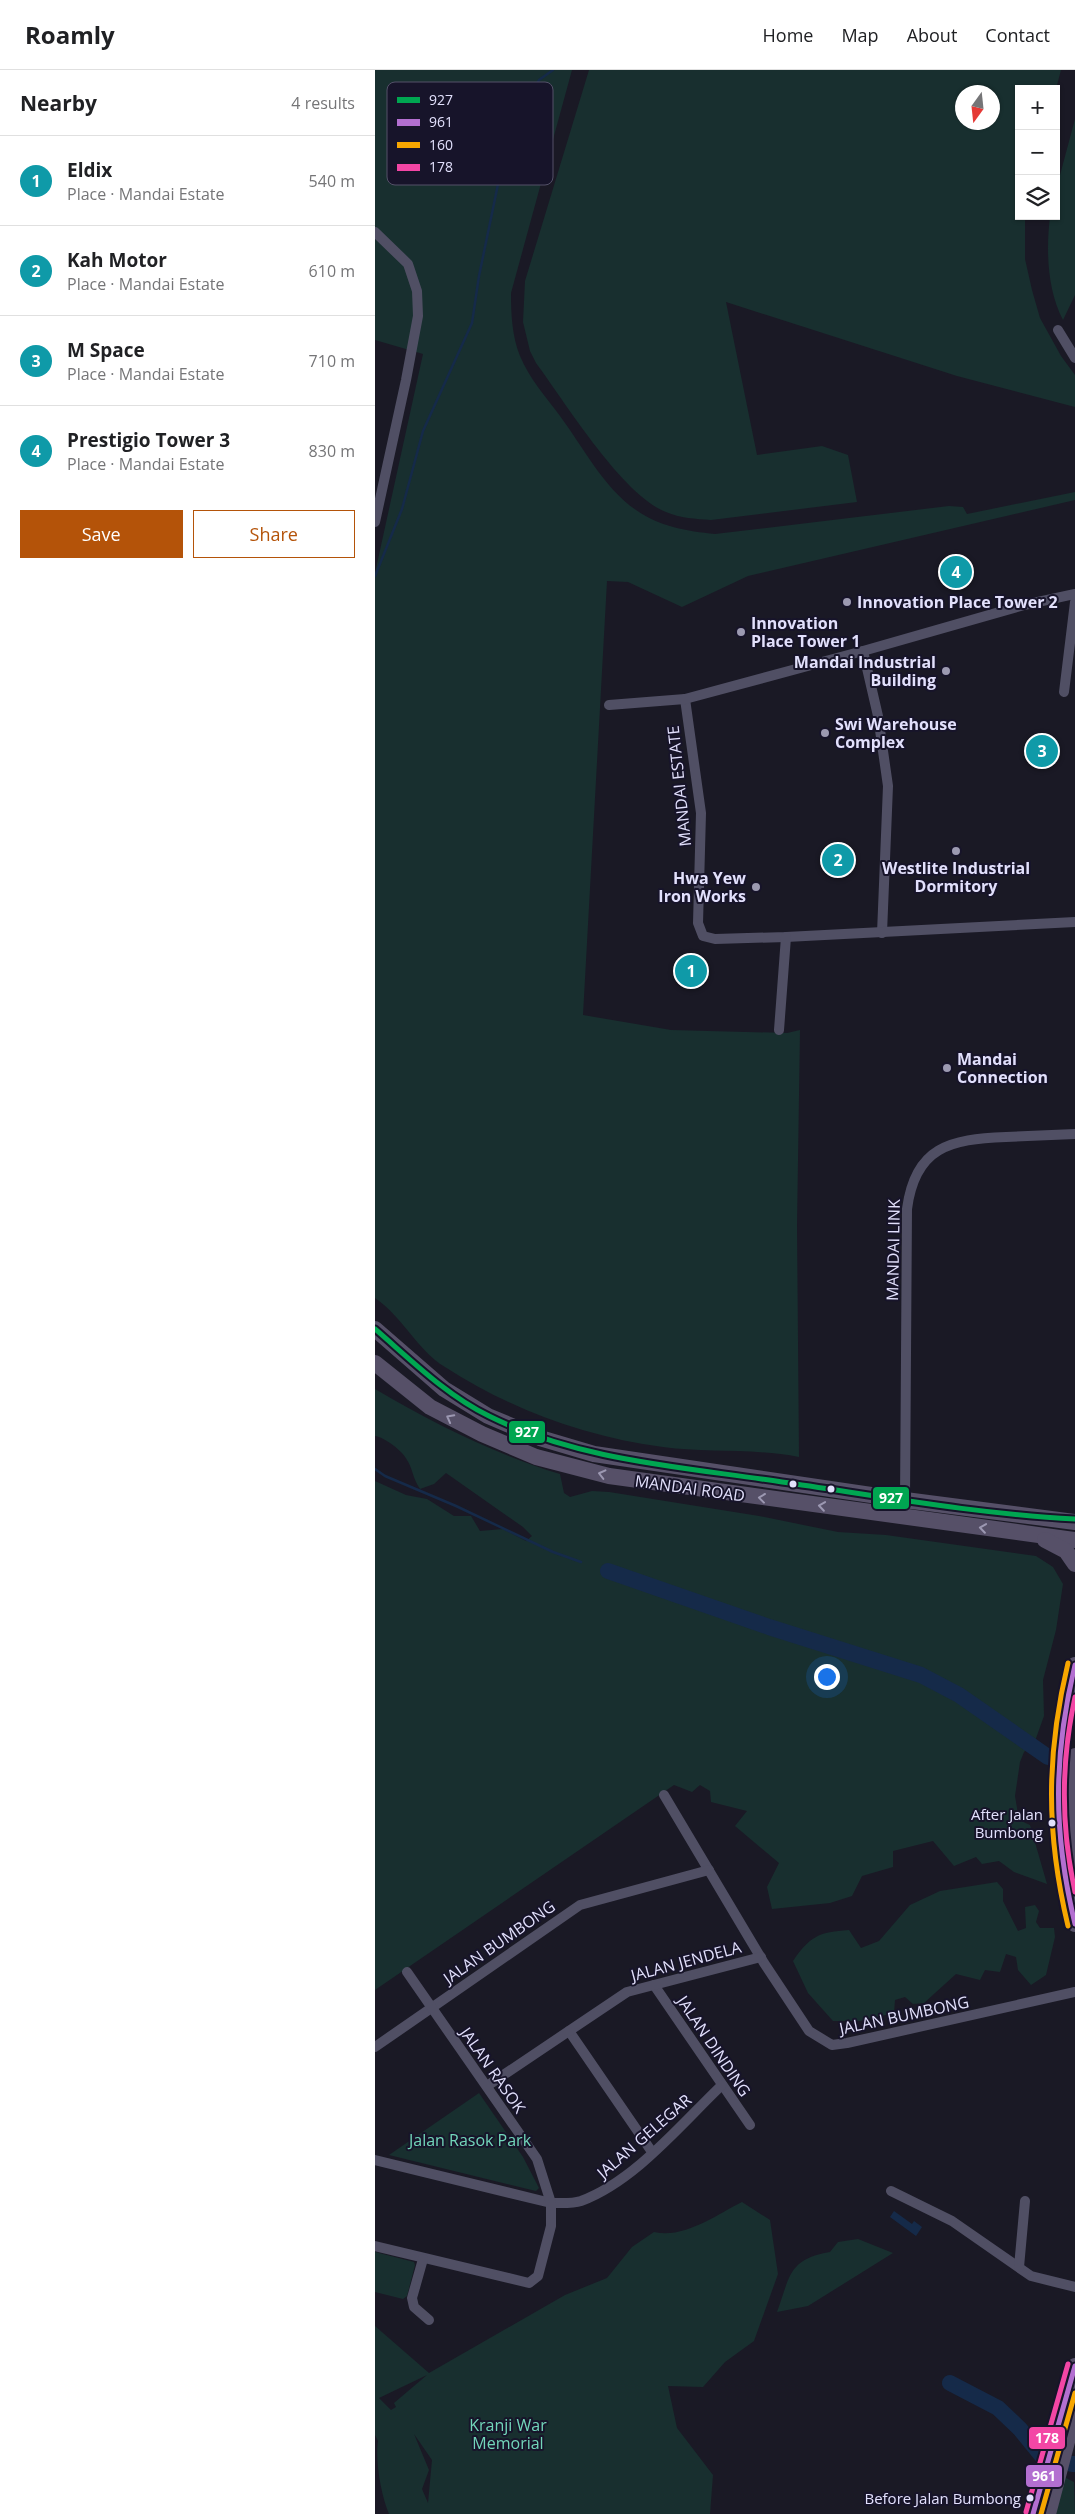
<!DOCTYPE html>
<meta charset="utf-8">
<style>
:root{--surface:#fff;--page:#f2f2f2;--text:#202124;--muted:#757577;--line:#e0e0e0;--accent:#b45309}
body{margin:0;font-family:"Open Sans",sans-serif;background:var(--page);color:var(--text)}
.controls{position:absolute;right:15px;top:15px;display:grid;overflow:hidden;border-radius:0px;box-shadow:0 1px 4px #0004}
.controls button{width:45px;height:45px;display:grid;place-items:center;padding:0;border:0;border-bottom:1px solid var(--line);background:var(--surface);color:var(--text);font:25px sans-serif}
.compass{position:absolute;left:580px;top:15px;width:45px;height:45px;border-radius:50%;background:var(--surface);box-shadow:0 1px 4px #0004;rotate:195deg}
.you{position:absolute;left:451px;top:1606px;width:18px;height:18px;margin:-12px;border:4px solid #fff;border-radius:50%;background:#1a73e8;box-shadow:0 0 0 8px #1a73e833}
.badge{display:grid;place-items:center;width:32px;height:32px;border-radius:50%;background:var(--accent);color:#fff;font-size:16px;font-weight:700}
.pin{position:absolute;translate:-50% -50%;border:2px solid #fff;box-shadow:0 1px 5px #0006}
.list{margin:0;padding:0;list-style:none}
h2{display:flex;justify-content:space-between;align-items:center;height:65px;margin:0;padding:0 20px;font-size:21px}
h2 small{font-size:16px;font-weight:400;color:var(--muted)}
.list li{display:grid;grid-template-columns:32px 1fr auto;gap:15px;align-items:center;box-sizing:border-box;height:90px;padding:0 20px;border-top:1px solid var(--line)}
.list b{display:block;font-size:19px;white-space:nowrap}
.list p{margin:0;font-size:16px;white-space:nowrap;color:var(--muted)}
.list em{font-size:16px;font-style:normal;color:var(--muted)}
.actions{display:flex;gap:10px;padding:15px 20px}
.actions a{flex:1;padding:11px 0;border:1px solid var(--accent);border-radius:0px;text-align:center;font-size:18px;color:var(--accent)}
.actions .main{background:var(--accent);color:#fff}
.icon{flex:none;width:28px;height:28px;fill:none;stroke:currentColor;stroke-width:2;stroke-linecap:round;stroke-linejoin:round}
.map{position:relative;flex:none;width:700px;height:2444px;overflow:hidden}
header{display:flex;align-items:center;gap:30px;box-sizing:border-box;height:70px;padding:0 25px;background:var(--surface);border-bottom:1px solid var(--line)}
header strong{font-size:24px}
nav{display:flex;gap:28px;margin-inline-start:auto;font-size:18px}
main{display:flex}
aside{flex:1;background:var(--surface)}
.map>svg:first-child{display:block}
</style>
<header>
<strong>Roamly</strong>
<nav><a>Home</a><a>Map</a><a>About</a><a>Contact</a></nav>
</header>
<main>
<aside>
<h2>Nearby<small>4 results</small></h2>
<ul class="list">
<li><span class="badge" style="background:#0f9aa8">1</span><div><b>Eldix</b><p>Place · Mandai Estate</p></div><em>540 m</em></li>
<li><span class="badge" style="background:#0f9aa8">2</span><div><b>Kah Motor</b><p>Place · Mandai Estate</p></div><em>610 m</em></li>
<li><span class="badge" style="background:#0f9aa8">3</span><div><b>M Space</b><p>Place · Mandai Estate</p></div><em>710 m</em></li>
<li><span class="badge" style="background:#0f9aa8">4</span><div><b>Prestigio Tower 3</b><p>Place · Mandai Estate</p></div><em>830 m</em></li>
</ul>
<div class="actions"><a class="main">Save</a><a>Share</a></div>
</aside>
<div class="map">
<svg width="700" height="2444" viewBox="0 0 700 2444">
<rect width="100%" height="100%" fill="#1a1925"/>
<g fill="#182f2f" fill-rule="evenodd">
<path d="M0,0H197L136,223C136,244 137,266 145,286C154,308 171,327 185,346C208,377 229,418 261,440C285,457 312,461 340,464L574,436L588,437L592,444L700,422V430L373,506L307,537L253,512L232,511L208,945L296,960L412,963L425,960L422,1155L424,1387C380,1378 332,1383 288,1377C210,1367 135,1339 70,1297C42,1280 28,1247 0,1228V503L48,284L0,270Z"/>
<path d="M214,0H686L681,19H644V146H650V189L657,220L665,248L686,286L700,305V337L582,306L351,232L382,385L447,376L473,385L482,432L336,450C321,449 305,448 291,442C247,425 190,332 161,293L155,281L148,252L150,211ZM588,22H618V52H588Z"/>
<path d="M700,49V225L688,250C672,219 671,180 675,146H681V120Z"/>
<path d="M0,1319C59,1354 120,1384 185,1404L189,1423L195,1427L217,1421L234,1422L384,1446L463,1462L511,1465L661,1486L678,1497L688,1514L681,1560L668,1610L669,1646L660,1671L649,1682L645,1692L640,1726L644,1750L655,1755L672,1814L639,1802L624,1791L607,1794L601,1787L579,1796L558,1771L518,1781V1797L487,1806L477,1826L455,1833L397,1839L392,1817L404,1793L360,1756L372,1741L336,1732L335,1721L325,1715L317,1722L299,1715L0,1920V1411L31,1425L52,1429L79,1446H96L105,1461L128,1459L151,1471L157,1466L148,1457L71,1403L59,1414L45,1419C37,1407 38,1399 32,1390C28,1381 9,1367 0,1366Z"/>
<path d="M622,1812L628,1819V1831L643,1861L651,1858L650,1837L660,1835L664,1841L661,1852L665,1858H679L680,1867L671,1905L656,1915L643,1900L641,1887L631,1884L625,1902L610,1900L605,1910L581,1904L549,1933L538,1934L530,1927L520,1930L519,1943L485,1951H458L433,1923L418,1891C435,1866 444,1862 474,1860L486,1878L504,1871L535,1835L565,1821Z"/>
<path d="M104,2023L148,2087L164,2118L161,2121L14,2085Z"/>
<path d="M367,2132L395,2150L403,2204L379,2271L350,2292L328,2317L293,2316L302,2358L338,2405L335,2444H14C6,2425 0,2391 3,2371L0,2365V2256L54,2303L190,2225L232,2208L257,2177L279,2162C309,2169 341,2145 367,2132ZM52,2305L19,2333L21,2337L16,2340L4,2328ZM39,2364L57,2390L53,2433L47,2419L54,2400Z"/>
<path d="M483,2169L518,2183L433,2236L402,2242C415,2207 413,2189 455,2182L463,2172Z"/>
<path d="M0,2182L39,2192L40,2195L32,2226L28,2229L0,2222Z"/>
<path d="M689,2407L699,2412L700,2444H681Z"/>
</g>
<path fill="#152a49" d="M519,2141L537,2154L539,2151L547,2157L541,2166L515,2147Z"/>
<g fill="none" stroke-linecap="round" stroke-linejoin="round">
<g stroke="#152a49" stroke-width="2.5">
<path d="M0,506L27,439L48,361L97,253L104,206L133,66L164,10L178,0"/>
<path d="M0,1399L10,1406L81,1436L178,1482L206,1492"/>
</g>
<g stroke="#152a49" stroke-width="16">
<path d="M233,1501L394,1557L546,1605L584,1625L673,1687"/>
<path d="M575,2313L623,2338L645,2359L667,2386"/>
<path d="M697,2394H700"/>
</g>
<g stroke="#504f64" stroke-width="10">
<path d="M0,162L33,194L42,221L43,246L31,310L0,452"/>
<path d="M683,260L700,288"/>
<path d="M488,581L503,646L513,716L507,863"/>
<path d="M689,622L700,532"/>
<path d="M310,629L326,743L323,853L328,866L340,869L411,867L700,852"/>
<path d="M234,635L310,629L488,581L649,535L700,524"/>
<path d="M404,960L411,867"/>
<path d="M530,1430L532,1139C540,1077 575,1069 631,1067C654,1066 677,1065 700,1064"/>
<path d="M289,1725L389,1893L434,1961L457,1975L472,1973L700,1922"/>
<path d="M279,1915L375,2055"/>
<path d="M194,1961L277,2082"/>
<path d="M0,1977L205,1835L334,1800"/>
<path d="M112,2016L252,1922L386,1887"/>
<path d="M0,2090L176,2133C185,2133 197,2134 206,2131C260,2111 306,2054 347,2015"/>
<path d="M516,2121L577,2151L656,2206L700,2217"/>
<path d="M0,2176L154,2213L163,2206L176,2156V2133L162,2089L32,1902"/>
<path d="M48,2189L37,2228L39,2237L54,2250"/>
<path d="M644,2197L650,2131"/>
</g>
<g stroke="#565068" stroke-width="16">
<path d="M0,1259L69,1319L113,1346L165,1368L219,1384L530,1430L700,1452"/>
<path d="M0,1293L55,1337L107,1364L161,1387L234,1406L700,1470"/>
<path d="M670,1470L691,1481L700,1494"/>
<path d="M700,1595C676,1684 676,1766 700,1854"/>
<path d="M700,1686C694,1724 695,1759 700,1797"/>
<path d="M658,2444L700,2296"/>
<path d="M673,2444L698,2349"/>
</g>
<defs>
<path id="bus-1" d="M0,1259C36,1290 71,1325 114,1346C204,1391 309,1397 407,1412C504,1426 602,1444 700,1449"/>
<g id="bus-2">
<path d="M700,1595C678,1686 678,1763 700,1854"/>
<path d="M658,2444L700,2296"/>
</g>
<g id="bus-3">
<path d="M693,1593C671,1685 671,1764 693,1856"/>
<path d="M666,2444L700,2323"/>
</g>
<g id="bus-4">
<path d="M700,1627C686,1691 686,1758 700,1822"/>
<path d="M651,2442L693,2294"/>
</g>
</defs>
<use href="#bus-1" stroke="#17142a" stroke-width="9"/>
<use href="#bus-2" stroke="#17142a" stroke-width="9"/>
<use href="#bus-3" stroke="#17142a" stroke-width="9"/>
<use href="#bus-4" stroke="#17142a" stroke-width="9"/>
<use href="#bus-1" stroke="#00a651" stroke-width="5"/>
<use href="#bus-2" stroke="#b36fd0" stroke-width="5"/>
<use href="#bus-3" stroke="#f7a600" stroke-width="5"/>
<use href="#bus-4" stroke="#f346a5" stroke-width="5"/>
</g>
<defs><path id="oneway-chevron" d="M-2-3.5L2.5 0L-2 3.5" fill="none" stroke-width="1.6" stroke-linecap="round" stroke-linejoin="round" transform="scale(1.25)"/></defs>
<g stroke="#9c98b2">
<use href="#oneway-chevron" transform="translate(75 1348) rotate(-152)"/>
<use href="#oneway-chevron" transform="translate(227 1404) rotate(-166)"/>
<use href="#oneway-chevron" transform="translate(387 1428) rotate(-173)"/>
<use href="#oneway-chevron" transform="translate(447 1436) rotate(-172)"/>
<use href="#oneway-chevron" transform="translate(608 1458) rotate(-172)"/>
</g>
<g fill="#9c9ab1" stroke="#17142a" stroke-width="2">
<circle cx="472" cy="532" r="5"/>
<circle cx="366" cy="562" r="5"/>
<circle cx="571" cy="601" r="5"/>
<circle cx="450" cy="663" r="5"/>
<circle cx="581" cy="781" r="5"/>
<circle cx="381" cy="817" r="5"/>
<circle cx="572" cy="998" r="5"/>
</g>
<g fill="#e2e0fc" stroke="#17142a" stroke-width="2">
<circle cx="418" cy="1414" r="4.5"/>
<circle cx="456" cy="1419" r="4.5"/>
<circle cx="677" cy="1753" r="4.5"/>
<circle cx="655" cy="2428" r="4.5"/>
</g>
<g text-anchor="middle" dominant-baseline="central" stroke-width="4" stroke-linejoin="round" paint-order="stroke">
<g font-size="15" fill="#e2e0fc" stroke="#17142a" text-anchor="end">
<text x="668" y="1744">After Jalan<tspan x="668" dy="18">Bumbong</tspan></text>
<text x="646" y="2428">Before Jalan Bumbong</text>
</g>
<g font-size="16" font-weight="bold" fill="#e2e0fc" stroke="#17142a" text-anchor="start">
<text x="482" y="532">Innovation Place Tower 2</text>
<text x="376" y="553">Innovation<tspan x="376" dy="18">Place Tower 1</tspan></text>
<text x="561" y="592" text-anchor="end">Mandai Industrial<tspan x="561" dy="18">Building</tspan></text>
<text x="460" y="654">Swi Warehouse<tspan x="460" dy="18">Complex</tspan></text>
<text x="581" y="798" text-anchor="middle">Westlite Industrial<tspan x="581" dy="18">Dormitory</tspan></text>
<text x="371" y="808" text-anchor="end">Hwa Yew<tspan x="371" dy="18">Iron Works</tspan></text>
<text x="582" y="989">Mandai<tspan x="582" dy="18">Connection</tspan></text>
</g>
<g font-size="16" fill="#e2e0fc" stroke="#17142a">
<text transform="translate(304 716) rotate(-96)">MANDAI ESTATE</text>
<text transform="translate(518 1180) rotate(-89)">MANDAI LINK</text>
<text transform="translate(315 1418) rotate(8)">MANDAI ROAD</text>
<text transform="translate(124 1872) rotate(-35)">JALAN BUMBONG</text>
<text transform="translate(311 1891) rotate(-15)">JALAN JENDELA</text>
<text transform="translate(529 1945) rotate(-12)">JALAN BUMBONG</text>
<text transform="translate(339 1976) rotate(56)">JALAN DINDING</text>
<text transform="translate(118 2000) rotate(55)">JALAN RASOK</text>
<text transform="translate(269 2066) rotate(-41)">JALAN GELEGAR</text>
</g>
<g font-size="16" fill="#72d6ba" stroke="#17142a">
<text x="95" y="2070">Jalan Rasok Park</text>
<text x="133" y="2355">Kranji War<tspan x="133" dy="18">Memorial</tspan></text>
</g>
</g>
<rect x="12" y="12" width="166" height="103" rx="8" fill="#17142a" stroke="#545169" stroke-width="1"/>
<rect x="22" y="27" width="23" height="6" fill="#00a651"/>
<rect x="22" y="49" width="23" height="7" fill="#b36fd0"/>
<rect x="22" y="72" width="23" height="6" fill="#f7a600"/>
<rect x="22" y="94" width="23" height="7" fill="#f346a5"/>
<g font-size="14" fill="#e2e0fc">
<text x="54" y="35">927</text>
<text x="54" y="57">961</text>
<text x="54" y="80">160</text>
<text x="54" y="102">178</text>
</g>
<g stroke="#17142a" stroke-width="2">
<rect x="133" y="1350" width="38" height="24" rx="5" fill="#00a651"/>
<rect x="497" y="1416" width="38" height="24" rx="5" fill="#00a651"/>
<rect x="653" y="2356" width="38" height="24" rx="5" fill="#f346a5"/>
<rect x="650" y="2394" width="38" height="24" rx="5" fill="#b36fd0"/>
</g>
<g font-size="14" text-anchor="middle" font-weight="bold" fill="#fff">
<text x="152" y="1367">927</text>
<text x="516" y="1433">927</text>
<text x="672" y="2373">178</text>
<text x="669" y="2411">961</text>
</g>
</svg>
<div class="controls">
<button>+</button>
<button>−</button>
<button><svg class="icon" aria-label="layers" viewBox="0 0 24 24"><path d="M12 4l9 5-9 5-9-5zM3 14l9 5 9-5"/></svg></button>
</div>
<svg class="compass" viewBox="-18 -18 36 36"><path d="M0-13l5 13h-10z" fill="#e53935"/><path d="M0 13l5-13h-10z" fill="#757577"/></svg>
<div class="you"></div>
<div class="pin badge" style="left:316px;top:901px;background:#0f9aa8">1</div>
<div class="pin badge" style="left:463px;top:790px;background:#0f9aa8">2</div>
<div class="pin badge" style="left:667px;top:681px;background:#0f9aa8">3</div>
<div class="pin badge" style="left:581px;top:502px;background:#0f9aa8">4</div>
</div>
</main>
